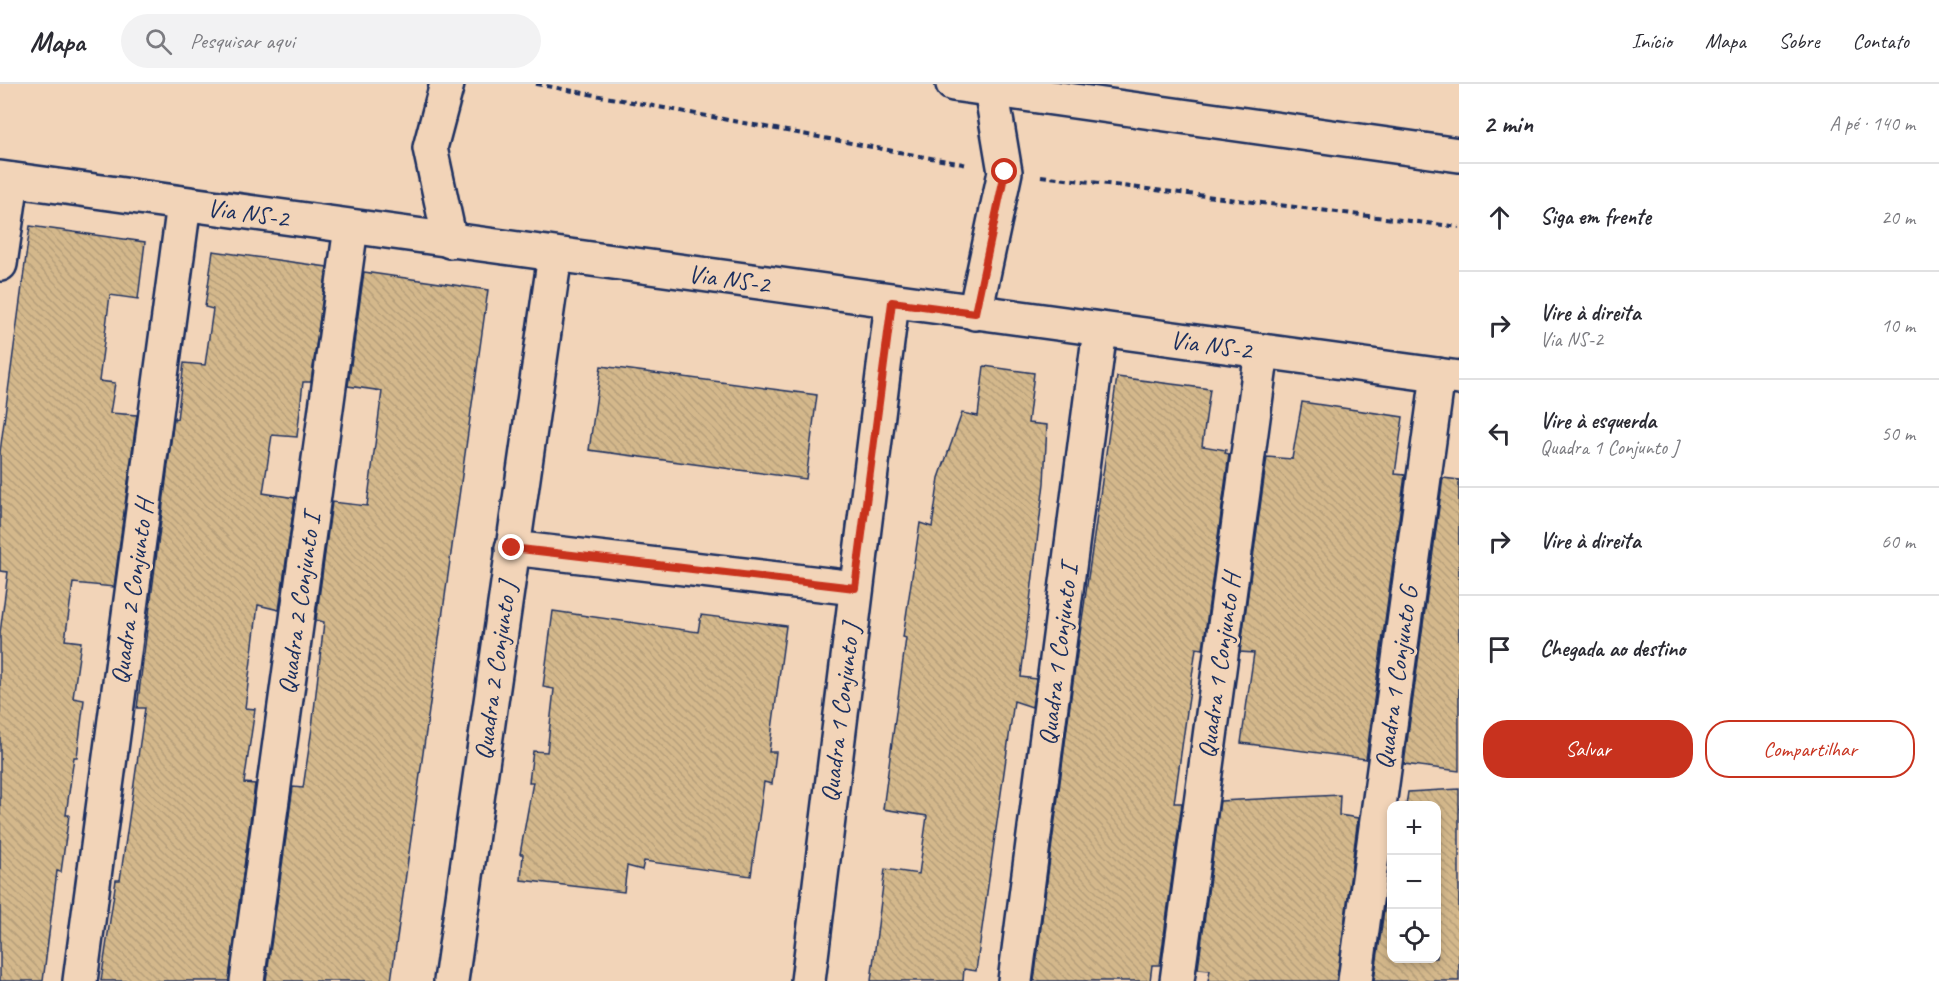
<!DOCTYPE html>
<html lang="pt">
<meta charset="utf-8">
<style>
:root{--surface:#fff;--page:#f2f2f3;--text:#2b2b33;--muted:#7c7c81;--line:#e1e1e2;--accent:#c8321e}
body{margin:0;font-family:Caveat,sans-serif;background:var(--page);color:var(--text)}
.controls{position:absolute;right:18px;bottom:18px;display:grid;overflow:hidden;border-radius:12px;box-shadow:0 3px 9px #0003}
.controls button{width:54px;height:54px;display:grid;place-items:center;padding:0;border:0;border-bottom:2px solid var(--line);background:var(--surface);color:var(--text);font:30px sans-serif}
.stop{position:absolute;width:18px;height:18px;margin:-14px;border:4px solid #c8321e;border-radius:50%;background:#fff}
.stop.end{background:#c8321e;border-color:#fff;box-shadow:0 2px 6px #0008}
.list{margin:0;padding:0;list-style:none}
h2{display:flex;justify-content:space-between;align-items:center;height:78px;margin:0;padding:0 24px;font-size:26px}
h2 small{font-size:20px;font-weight:400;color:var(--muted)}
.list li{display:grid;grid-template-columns:39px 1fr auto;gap:18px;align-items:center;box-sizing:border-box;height:108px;padding:0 24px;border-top:2px solid var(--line)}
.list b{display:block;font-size:22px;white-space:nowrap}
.list p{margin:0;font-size:20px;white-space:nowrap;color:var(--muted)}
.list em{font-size:20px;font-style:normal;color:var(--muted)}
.actions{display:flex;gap:12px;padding:18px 24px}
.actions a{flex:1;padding:14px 0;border:2px solid var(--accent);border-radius:24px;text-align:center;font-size:21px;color:var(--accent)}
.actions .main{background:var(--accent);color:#fff}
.icon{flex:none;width:33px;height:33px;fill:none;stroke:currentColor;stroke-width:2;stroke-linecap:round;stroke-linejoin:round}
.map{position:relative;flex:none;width:1459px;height:897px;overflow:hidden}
header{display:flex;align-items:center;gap:36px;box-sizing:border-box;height:84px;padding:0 30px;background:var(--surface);border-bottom:2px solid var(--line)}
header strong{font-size:28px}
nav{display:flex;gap:33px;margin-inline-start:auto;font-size:21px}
.search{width:420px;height:54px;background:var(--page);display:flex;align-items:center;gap:15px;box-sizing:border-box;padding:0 21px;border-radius:33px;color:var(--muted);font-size:22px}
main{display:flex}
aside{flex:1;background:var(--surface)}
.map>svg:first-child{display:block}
</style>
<header>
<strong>Mapa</strong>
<div class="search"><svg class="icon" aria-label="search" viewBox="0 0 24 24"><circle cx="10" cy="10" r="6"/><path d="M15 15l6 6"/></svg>Pesquisar aqui</div>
<nav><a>Início</a><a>Mapa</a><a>Sobre</a><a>Contato</a></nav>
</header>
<main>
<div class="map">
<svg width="1459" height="897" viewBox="0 0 1459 897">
<defs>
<pattern id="building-back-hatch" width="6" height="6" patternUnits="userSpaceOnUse" patternTransform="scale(1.5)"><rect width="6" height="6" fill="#d4b88b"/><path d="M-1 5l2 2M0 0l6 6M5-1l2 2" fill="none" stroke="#b59e7a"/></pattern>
</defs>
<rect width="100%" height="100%" fill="#f2d4b8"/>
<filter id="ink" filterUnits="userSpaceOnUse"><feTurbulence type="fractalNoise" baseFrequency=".0167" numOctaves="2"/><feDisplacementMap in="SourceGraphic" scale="12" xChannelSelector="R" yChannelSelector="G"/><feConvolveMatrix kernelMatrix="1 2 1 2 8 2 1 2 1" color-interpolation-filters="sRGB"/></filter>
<g filter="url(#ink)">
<g fill="url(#building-back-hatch)" stroke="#1b2f5e" stroke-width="1.5">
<path d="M30,142L145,158L138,215L110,211L99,297L115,299L110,329L137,331L114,503L73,499L65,556L81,558L73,614L84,616L77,673H74L66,731H69L61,788L57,787L43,897H0V549L8,488L0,487V368Z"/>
<path d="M213,167L327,183L311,298H303L297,353L272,351L263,409L295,414L279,526L258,521L245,624L255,625L244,699L255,700L229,897H101L116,796H120L145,624H137L174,334L177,335L184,279L205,281L213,225L205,223Z"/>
<path d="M364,188L488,206L480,263L391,897H266L293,703L303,704L312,644L324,538L316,536L332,418L367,422L382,307L348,302Z"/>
<path d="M601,282L817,311L806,395L589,366Z"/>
<path d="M984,282L1034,289L1028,339L1047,341L1044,399L1021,593L1036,595L1032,623L1014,617L976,887L964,885L963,897H871L885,785L919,790L927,732L883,725L906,554L903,553L920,439L932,443L939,394L962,329L978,332Z"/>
<path d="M1117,293L1210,305L1202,362L1226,366L1225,369L1229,370L1203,565L1196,564L1174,719H1182L1160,881H1152L1150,897H1034L1073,598Z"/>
<path d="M1302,318L1403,333L1395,390L1405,391L1366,675L1241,659L1254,569L1240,568L1267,373L1292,375Z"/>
<path d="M1443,394L1459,396V687L1404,680Z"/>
<path d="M553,527L698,548L701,531L786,542L769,668H776L772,700L764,698L751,792L644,777L642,786L627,782L624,808L521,796L523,770H520L533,698H529L533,667L547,668L554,605L543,603Z"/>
<path d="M1459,705V897H1374L1392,769V874H1437V722H1406L1408,708Z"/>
<path d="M1340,711L1339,731L1358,734L1337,897H1208L1210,886L1198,885L1220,717Z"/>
</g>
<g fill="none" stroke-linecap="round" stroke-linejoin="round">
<defs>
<g id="minor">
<path d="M0,180L12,96"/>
<path d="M512,464L855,504"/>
<path d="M80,897L184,120"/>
<path d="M247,897L351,143"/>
<path d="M451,897L555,171"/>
<path d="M808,897L892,218"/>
<path d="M1015,897L1100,246"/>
<path d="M1177,897L1262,267"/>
<path d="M1355,897L1438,291"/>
</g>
<g id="tertiary">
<path d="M447,0L430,64L450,157"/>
<path d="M953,0L1459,71"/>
<path d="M0,94L1459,294"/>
<path d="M975,229L1005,88L991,5"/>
</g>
</defs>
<use href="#minor" stroke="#1b2f5e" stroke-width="38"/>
<use href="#tertiary" stroke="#1b2f5e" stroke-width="38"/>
<g stroke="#1b2f5e" stroke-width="4" stroke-dasharray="6 4.5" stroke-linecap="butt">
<path d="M536,0L968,81"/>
<path d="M1041,92L1459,143"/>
</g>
<use href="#minor" stroke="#f2d4b8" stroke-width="33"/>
<use href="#tertiary" stroke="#f2d4b8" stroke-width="33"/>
</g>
</g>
<g fill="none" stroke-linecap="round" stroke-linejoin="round" filter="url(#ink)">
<path stroke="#c8321e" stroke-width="8" d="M512,464L855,504L892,218L975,229L1005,88"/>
</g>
<g text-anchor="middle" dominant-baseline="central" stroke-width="6" stroke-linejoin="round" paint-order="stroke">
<g font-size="26" fill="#1b2f5e" stroke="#f2d4b8">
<text transform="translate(248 129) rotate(8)">Via NS-2</text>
<text transform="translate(729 195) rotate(8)">Via NS-2</text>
<text transform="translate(1211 261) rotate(8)">Via NS-2</text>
<text transform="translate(132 508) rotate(-82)">Quadra 2 Conjunto H</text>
<text transform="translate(299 520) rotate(-82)">Quadra 2 Conjunto I</text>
<text transform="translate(1058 571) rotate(-83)">Quadra 1 Conjunto I</text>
<text transform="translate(1219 582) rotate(-82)">Quadra 1 Conjunto H</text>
<text transform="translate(495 587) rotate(-82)">Quadra 2 Conjunto J</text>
<text transform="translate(1396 594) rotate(-82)">Quadra 1 Conjunto G</text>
<text transform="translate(840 629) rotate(-83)">Quadra 1 Conjunto J</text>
</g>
</g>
</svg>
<div class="controls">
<button>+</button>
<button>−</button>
<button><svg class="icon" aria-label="locate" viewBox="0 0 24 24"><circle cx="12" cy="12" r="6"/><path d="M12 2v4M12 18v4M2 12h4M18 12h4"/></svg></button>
</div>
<div class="stop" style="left:1005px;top:88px"></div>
<div class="stop end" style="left:512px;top:464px"></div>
</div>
<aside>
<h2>2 min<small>A pé · 140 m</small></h2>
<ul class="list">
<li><svg class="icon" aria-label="ahead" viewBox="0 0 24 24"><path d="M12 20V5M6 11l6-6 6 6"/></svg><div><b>Siga em frente</b></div><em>20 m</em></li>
<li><svg class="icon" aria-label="right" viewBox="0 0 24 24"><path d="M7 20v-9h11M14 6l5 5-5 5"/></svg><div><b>Vire à direita</b><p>Via NS-2</p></div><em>10 m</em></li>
<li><svg class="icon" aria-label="left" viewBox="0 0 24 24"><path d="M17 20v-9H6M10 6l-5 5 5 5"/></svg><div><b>Vire à esquerda</b><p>Quadra 1 Conjunto J</p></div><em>50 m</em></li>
<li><svg class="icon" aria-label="right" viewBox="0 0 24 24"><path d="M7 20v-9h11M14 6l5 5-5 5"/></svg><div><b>Vire à direita</b></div><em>60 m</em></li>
<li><svg class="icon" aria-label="arrive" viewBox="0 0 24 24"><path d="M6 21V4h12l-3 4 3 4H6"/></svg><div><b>Chegada ao destino</b></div></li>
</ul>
<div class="actions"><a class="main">Salvar</a><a>Compartilhar</a></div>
</aside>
</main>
